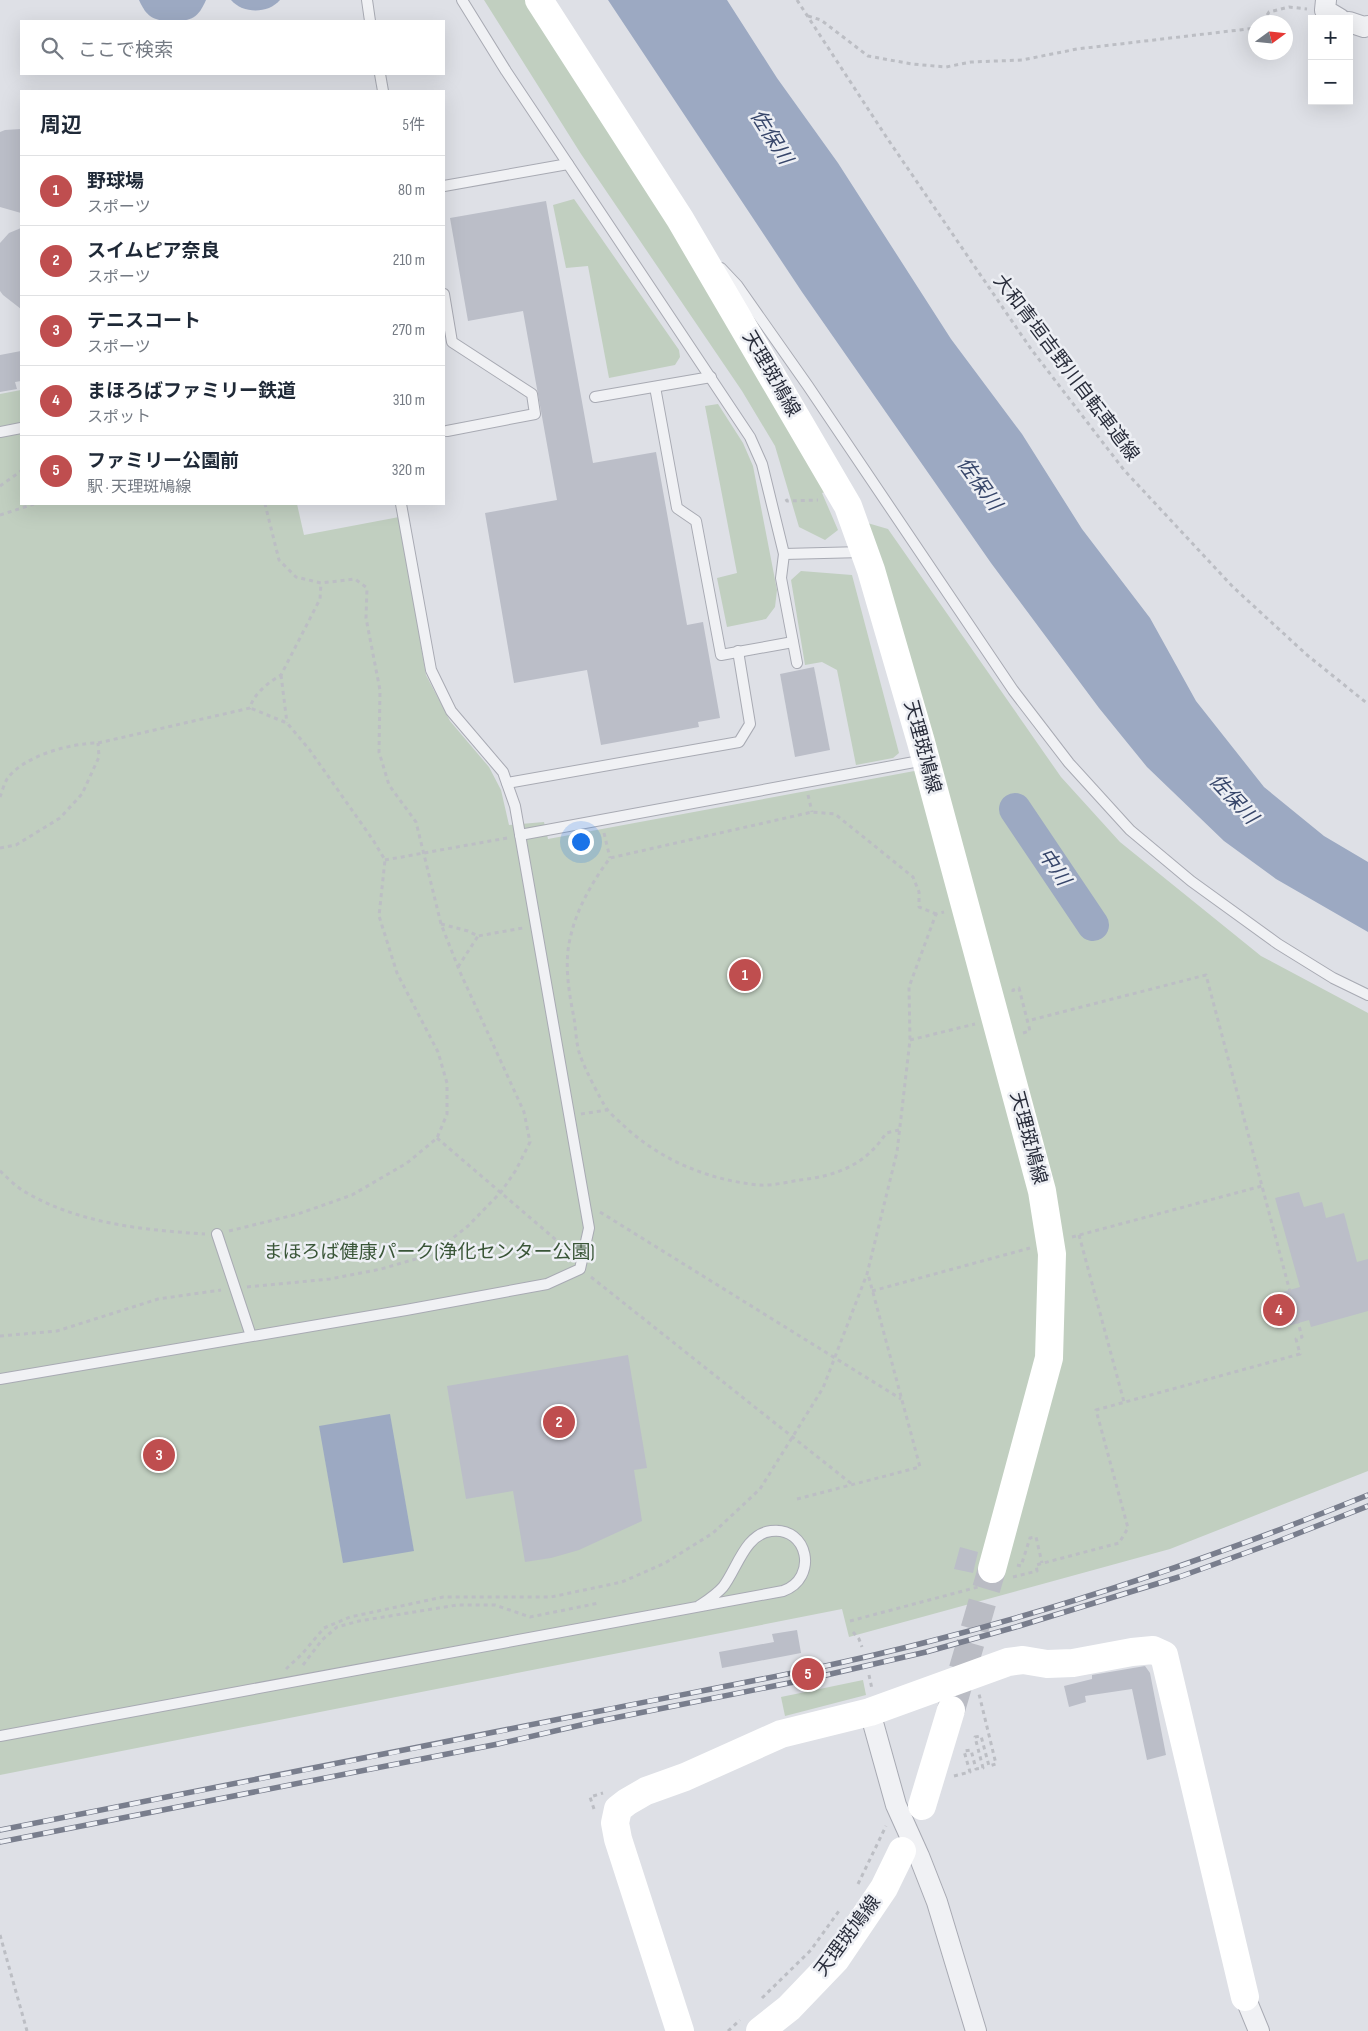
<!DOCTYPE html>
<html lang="ja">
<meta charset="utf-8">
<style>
:root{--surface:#fff;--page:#f6f6f7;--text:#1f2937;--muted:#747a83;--line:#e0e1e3;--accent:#bf4e4f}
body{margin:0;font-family:"Sofia Sans Condensed","Noto Sans JP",sans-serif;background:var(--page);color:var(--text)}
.controls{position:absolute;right:15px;top:15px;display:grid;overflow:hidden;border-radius:0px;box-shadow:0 5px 20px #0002}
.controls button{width:45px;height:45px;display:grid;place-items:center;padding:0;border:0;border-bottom:1px solid var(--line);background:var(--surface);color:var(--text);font:25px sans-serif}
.compass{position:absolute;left:1248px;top:15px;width:45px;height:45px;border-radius:50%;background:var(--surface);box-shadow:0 5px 20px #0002;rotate:75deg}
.you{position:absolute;left:580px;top:841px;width:18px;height:18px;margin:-12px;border:4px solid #fff;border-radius:50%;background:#1a73e8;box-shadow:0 0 0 8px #1a73e833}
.badge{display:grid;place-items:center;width:32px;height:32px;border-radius:50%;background:var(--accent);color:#fff;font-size:16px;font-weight:700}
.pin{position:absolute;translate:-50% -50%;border:2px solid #fff;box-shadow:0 1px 5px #0006}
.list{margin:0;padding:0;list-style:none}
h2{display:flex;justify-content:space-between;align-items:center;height:65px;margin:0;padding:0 20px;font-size:21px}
h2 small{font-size:16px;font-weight:400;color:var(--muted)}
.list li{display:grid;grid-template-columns:32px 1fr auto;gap:15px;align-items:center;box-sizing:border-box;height:70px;padding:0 20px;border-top:1px solid var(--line)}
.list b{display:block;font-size:19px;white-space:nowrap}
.list p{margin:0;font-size:16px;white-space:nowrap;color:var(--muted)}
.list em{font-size:16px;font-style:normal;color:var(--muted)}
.icon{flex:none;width:28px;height:28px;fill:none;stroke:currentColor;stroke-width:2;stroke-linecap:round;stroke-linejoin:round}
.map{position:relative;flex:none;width:1368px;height:2031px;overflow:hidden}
.search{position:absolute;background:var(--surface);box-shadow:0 5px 20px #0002;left:20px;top:20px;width:425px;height:55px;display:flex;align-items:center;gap:12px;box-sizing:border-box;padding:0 18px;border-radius:0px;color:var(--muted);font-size:19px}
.panel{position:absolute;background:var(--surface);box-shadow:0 5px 20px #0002;left:20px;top:90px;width:425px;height:415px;border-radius:0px}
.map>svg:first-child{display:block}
</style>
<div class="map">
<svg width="1368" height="2031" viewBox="0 0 1368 2031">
<rect width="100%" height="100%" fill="#dee0e6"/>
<g fill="#c1cfc0">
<path d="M484,0H530L677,229L830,490L822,493L838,530L825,540L799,527L775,446L742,391L581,154Z"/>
<path d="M574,199L679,350L680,357L675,365L609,378L588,266L566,268L553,205Z"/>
<path d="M21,390V504H297L304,535L399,517L426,675L450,721L489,767L501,790L509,825L544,822L548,839L936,767L864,522L888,529L1061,777L1120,842L1261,956L1368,1013V1471L1170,1549L849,1637L842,1609L0,1775V394Z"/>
<path d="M718,404L743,443L753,466L777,590L775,607L766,619L727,627L717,578L737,573L705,406Z"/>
<path d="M801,571L852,575L899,753L893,758L856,765L837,670L822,662L805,665L791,580Z"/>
<path d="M863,1680L866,1695L785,1716L781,1697Z"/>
</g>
<g fill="#9ca9c2">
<path d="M139,0H206C198,18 192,21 173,21C154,21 147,18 139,0Z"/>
<path d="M231,0H280C268,14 243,14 231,0Z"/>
<path d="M608,0H727L777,78L838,163L951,339L1022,434L1082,529L1150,618L1196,701L1264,787L1324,836L1368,862V932L1276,879L1224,841L1147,767L1099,708L991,563L802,292Z"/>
<path d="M390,1414L414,1551L343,1563L319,1426Z"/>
</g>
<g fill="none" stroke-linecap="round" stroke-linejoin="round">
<path stroke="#9ca9c2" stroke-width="32" d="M1015,809L1093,925"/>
</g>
<g fill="#bbbec8">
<path d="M21,129V213L0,207V132L5,130Z"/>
<path d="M546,201L593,463L656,452L687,625L703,622L720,718L698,722L699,727L601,745L587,670L514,683L485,513L557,500L523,311L468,321L450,218Z"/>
<path d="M21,228V309L3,295L0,291V243L9,233Z"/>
<path d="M21,351V381L15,382L17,389L0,392V355Z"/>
<path d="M814,667L830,750L795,757L780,674Z"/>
<path d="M1299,1192L1304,1207L1322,1202L1326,1218L1344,1213L1357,1262L1368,1259V1311L1311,1327L1309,1320L1277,1329L1268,1296L1300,1287L1275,1198Z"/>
<path d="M628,1355L647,1468L634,1470L642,1521L579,1550L551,1558L525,1562L513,1491L466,1499L447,1386Z"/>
<path d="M960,1547L978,1552L973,1573L954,1569Z"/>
<path d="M797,1630L801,1653L722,1668L719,1652L774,1642L772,1634Z"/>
<path d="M1145,1666L1150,1673L1166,1755L1147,1760L1132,1689L1085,1696L1086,1702L1069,1707L1064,1686L1092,1679V1675Z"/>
</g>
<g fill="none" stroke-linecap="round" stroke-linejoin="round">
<path stroke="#babcc4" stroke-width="28" stroke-dasharray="28 14" stroke-linecap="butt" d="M951,1710L992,1569"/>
<defs>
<g id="lane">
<path d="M367,0L370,21"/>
<path d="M462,0L506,71L750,437L762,464L784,554L781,578L797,663"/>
<path d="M380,74L383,91"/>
<path d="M444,186L568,164"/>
<path d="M721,268L737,285L808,386L1013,690L1069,763L1130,830L1191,881L1278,944L1333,978L1368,995"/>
<path d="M444,294L452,342L532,394L535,414L447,431"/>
<path d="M655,387L677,508L696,521L721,655L793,642"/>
<path d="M595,397L711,377"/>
<path d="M0,432L21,428"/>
<path d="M784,554L863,552"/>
<path d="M507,783L739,742L750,724L738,651"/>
<path d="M520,835L925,760"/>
<path d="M217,1234L251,1336"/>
<path d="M0,1379L406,1310L547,1284L580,1269L589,1228L515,806L503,772L451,711L431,670L401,504"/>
<path d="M0,1736L783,1591C819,1578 808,1526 771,1531C745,1534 737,1569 723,1587C716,1595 708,1600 699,1606"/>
</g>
<g id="street">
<path d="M1326,0L1325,10L1340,19"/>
<path d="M1349,22L1364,27L1368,26"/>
<path d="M870,1712L896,1805L919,1856L937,1902L976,2031"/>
<path d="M1245,1997L1259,2031"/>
</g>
</defs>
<use href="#lane" stroke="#a8aab3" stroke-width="12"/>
<use href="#street" stroke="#a8aab3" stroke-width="22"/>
<g stroke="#bcbec4" stroke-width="3" stroke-dasharray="4 4" stroke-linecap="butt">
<path d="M797,0L887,138L1031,349L1124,470L1233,587L1307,655L1368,704"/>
<path d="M808,16L821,20L868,56L912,64L946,67L971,62L1022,60L1077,49L1256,28"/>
<path d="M1263,22L1269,12L1289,7L1307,9"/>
<path d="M0,486L21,471"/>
<path d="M786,499L787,501L818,500"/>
<path d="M0,515L34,504"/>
<path d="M281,675L287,723"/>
<path d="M808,795L812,812"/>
<path d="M0,797C2,792 4,784 7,779C23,756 71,743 98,743L250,708C253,694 269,682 281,675L320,599L321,583L296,577L279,560L265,504"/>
<path d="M604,833L610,858"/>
<path d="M0,848L16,845L60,818L82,794L99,757L98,743"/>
<path d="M385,860L507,838"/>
<path d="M441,924L468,931L478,936L523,928"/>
<path d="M458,967L478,936"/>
<path d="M1013,992V990L1019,988L1030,1031L1023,1033"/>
<path d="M910,1040L975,1024"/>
<path d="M581,1114L607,1110"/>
<path d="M899,1130L886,1133C866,1165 836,1176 800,1180C787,1182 772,1186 759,1185C708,1180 660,1160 623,1125C618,1120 611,1115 607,1109C600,1099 584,1067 580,1055C576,1044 576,1030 574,1018C569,993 564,964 570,939C576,910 592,882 610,858L812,812L835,814L913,877L919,892V907L936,914"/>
<path d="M437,1138L562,1245L569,1255"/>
<path d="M0,1171C8,1178 17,1188 27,1193C81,1224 144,1230 205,1234"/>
<path d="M600,1212L901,1399"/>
<path d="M229,1231L298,1214L352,1195L407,1163L437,1138L447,1114V1083L438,1052L397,973L379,916L385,860L373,840L309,749L287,723L250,708"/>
<path d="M1079,1235L1124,1402"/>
<path d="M1072,1237L1262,1186"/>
<path d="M591,1277L853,1485"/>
<path d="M247,1287L330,1279L381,1269L433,1254L468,1226L501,1192L516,1170L530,1142L524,1112L460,972L441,924L416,822L389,785L379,752L380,690L366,618L367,588L355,579L321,583"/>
<path d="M872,1291L1030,1248"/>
<path d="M0,1336L57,1331L158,1299L221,1290"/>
<path d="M797,1499L920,1467L868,1274"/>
<path d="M1017,1565L1021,1566L1030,1538L1036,1537L1042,1563"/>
<path d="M1013,1577L1037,1571L1036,1565L1119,1543L1128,1528L1096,1410L1300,1354L1296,1339L1302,1337L1206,975L1027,1021"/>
<path d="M850,1621L978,1587"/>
<path d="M853,1632L859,1639L862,1647"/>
<path d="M303,1665L322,1640L337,1627L359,1621L457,1605H495L530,1617L599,1603"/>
<path d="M286,1669L302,1654L324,1628L350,1617L443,1597H551L622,1582L665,1563L713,1533L760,1489L823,1388L867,1274L897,1152L910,1040L909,987L936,914L944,912"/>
<path d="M869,1675L872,1689"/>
<path d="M954,1776L970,1772L964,1751L971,1750L976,1769L983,1768L975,1737L981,1736L989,1766L996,1764L979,1694"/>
<path d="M594,1809L590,1797L603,1793"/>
<path d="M858,1884L886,1826"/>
<path d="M0,1935L27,2031"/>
<path d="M762,1998L811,1950L839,1911"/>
<path d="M728,2031L740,2020"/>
</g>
<use href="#lane" stroke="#f0f1f4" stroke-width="10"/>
<use href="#street" stroke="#f0f1f4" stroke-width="20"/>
<g stroke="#fff" stroke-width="28">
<path d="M539,0L680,219L848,506L871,570L921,742L1042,1191L1052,1254L1049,1358L992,1569"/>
<path d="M922,1806L951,1710"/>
<path d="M680,2031L618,1839L615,1823L618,1809L627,1802L646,1791L685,1777L781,1734L870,1712L1008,1662L1023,1660L1047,1664L1073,1663L1132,1652L1153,1650L1164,1655L1245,1997"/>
<path d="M760,2031L789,2008L836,1959L884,1888L902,1851"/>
</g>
<defs>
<g id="rail">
<path d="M0,1830C202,1790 404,1751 605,1710C714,1688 824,1669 931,1641C1080,1603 1225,1553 1368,1495"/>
<path d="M0,1842L498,1744L594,1722L809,1679L926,1652L1019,1626L1179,1577L1276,1542L1368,1506"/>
</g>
</defs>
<use href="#rail" stroke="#797e8d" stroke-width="5.5"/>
<use href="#rail" stroke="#edeff4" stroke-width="4" stroke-dasharray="11" stroke-linecap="butt"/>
</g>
<g text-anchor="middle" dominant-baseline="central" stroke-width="5" stroke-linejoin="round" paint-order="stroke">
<g font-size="19" fill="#292d3b" stroke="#edeff4">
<text transform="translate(1066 368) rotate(53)">大和青垣吉野川自転車道線</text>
<text transform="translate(771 374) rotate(60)">天理斑鳩線</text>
<text transform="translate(922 747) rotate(75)">天理斑鳩線</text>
<text transform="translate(1028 1138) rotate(75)">天理斑鳩線</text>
<text transform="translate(848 1936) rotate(-53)">天理斑鳩線</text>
</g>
<g font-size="19" fill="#395537" stroke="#edeff4">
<text x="429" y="1252">まほろば健康パーク(浄化センター公園)</text>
</g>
<g font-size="20" font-style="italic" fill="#37466a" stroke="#edeff4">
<text transform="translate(771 137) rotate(58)">佐保川</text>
<text transform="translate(979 484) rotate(54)">佐保川</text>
<text transform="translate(1233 799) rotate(47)">佐保川</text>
<text transform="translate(1054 867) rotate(56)">中川</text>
</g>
</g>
</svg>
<div class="controls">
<button>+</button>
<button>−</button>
</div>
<svg class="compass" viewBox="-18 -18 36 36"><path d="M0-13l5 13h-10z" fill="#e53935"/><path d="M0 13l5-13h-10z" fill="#747a83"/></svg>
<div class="you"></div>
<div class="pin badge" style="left:745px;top:975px">1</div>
<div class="pin badge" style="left:559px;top:1422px">2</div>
<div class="pin badge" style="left:159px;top:1455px">3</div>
<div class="pin badge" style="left:1279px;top:1310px">4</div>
<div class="pin badge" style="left:808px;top:1674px">5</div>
<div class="search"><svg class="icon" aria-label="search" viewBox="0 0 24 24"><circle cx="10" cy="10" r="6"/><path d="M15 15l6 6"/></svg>ここで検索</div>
<section class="panel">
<h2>周辺<small>5件</small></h2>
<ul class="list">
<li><span class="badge">1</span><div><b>野球場</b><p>スポーツ</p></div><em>80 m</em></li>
<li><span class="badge">2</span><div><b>スイムピア奈良</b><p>スポーツ</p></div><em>210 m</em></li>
<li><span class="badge">3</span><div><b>テニスコート</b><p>スポーツ</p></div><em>270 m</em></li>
<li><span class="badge">4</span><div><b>まほろばファミリー鉄道</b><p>スポット</p></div><em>310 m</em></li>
<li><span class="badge">5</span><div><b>ファミリー公園前</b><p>駅 · 天理斑鳩線</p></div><em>320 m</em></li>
</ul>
</section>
</div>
